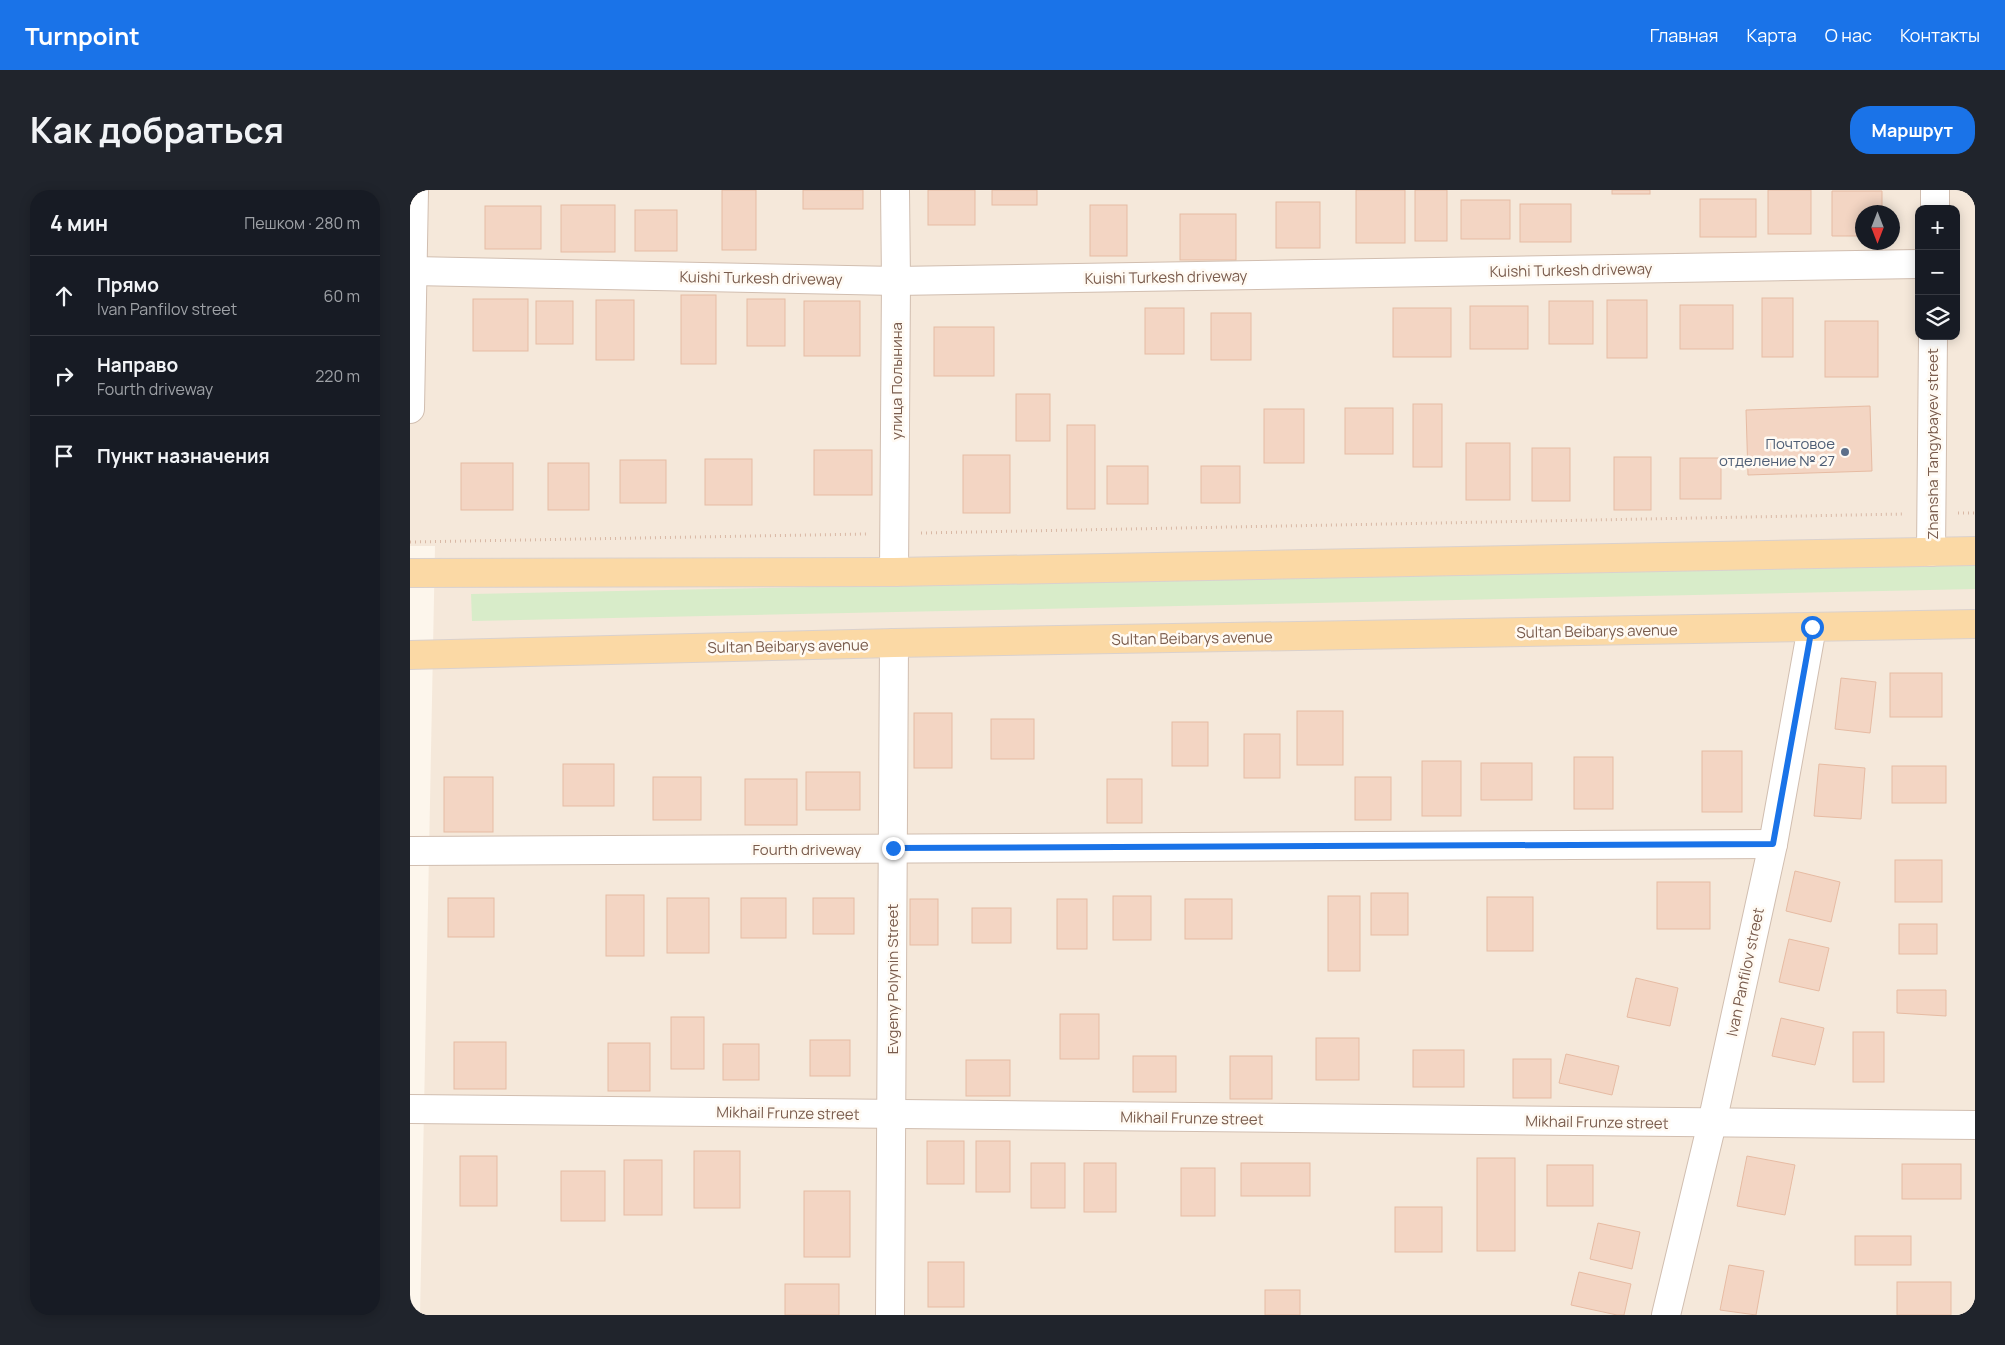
<!DOCTYPE html>
<html lang="ru">
<meta charset="utf-8">
<style>
:root{--surface:#171b24;--page:#20242c;--text:#f1f3f6;--muted:#9ea1a6;--line:#363941;--accent:#1a73e8}
body{margin:0;font-family:Manrope,sans-serif;background:var(--page);color:var(--text)}
.controls{position:absolute;right:15px;top:15px;display:grid;overflow:hidden;border-radius:10px;box-shadow:0 2px 12px #0003}
.controls button{width:45px;height:45px;display:grid;place-items:center;padding:0;border:0;border-bottom:1px solid var(--line);background:var(--surface);color:var(--text);font:25px sans-serif}
.compass{position:absolute;left:1445px;top:15px;width:45px;height:45px;border-radius:50%;background:var(--surface);box-shadow:0 2px 12px #0003;rotate:180deg}
.stop{position:absolute;width:15px;height:15px;margin:-11px;border:4px solid #1a73e8;border-radius:50%;background:#fff}
.stop.end{background:#1a73e8;border-color:#fff;box-shadow:0 1px 5px #0008}
.list{margin:0;padding:0;list-style:none}
h2{display:flex;justify-content:space-between;align-items:center;height:65px;margin:0;padding:0 20px;font-size:21px}
h2 small{font-size:16px;font-weight:400;color:var(--muted)}
.list li{display:grid;grid-template-columns:32px 1fr auto;gap:15px;align-items:center;box-sizing:border-box;height:80px;padding:0 20px;border-top:1px solid var(--line)}
.list b{display:block;font-size:19px;white-space:nowrap}
.list p{margin:0;font-size:16px;white-space:nowrap;color:var(--muted)}
.list em{font-size:16px;font-style:normal;color:var(--muted)}
.icon{flex:none;width:28px;height:28px;fill:none;stroke:currentColor;stroke-width:2;stroke-linecap:round;stroke-linejoin:round}
.map{position:relative;flex:none;width:1565px;height:1125px;overflow:hidden;border-radius:20px}
header{display:flex;align-items:center;gap:30px;box-sizing:border-box;height:70px;padding:0 25px;background:var(--accent);color:#fff}
header strong{font-size:24px}
nav{display:flex;gap:28px;margin-inline-start:auto;font-size:18px}
.intro{display:flex;align-items:center;justify-content:space-between;box-sizing:border-box;height:120px;padding:0 30px}
h1{margin:0;font-size:35px}
.button{padding:12px 22px;border-radius:20px;background:var(--accent);color:#fff;font-size:18px;font-weight:700}
main{display:flex;gap:30px;padding:0 30px}
aside{flex:1;background:var(--surface);border-radius:20px;box-shadow:0 2px 12px #0003}
.map>svg:first-child{display:block}
</style>
<header>
<strong>Turnpoint</strong>
<nav><a>Главная</a><a>Карта</a><a>О нас</a><a>Контакты</a></nav>
</header>
<div class="intro"><h1>Как добраться</h1><a class="button">Маршрут</a></div>
<main>
<aside>
<h2>4 мин<small>Пешком · 280 m</small></h2>
<ul class="list">
<li><svg class="icon" aria-label="ahead" viewBox="0 0 24 24"><path d="M12 20V5M6 11l6-6 6 6"/></svg><div><b>Прямо</b><p>Ivan Panfilov street</p></div><em>60 m</em></li>
<li><svg class="icon" aria-label="right" viewBox="0 0 24 24"><path d="M7 20v-9h11M14 6l5 5-5 5"/></svg><div><b>Направо</b><p>Fourth driveway</p></div><em>220 m</em></li>
<li><svg class="icon" aria-label="arrive" viewBox="0 0 24 24"><path d="M6 21V4h12l-3 4 3 4H6"/></svg><div><b>Пункт назначения</b></div></li>
</ul>
</aside>
<div class="map">
<svg width="1565" height="1125" viewBox="0 0 1565 1125">
<rect width="100%" height="100%" fill="#fdf6ec"/>
<path fill="#f5e8da" fill-rule="evenodd" d="M0,0H1565V1125H10L25,356H0ZM1509,19H1546V146H1509ZM1452,22H1482V52H1452Z"/>
<path fill="#d8ecc9" d="M1565,373V399L62,431L61,404Z"/>
<g fill="#f3d5c3" stroke="#e6bba3">
<rect x="312" y="0" width="34" height="60"/>
<rect x="393" y="0" width="60" height="19"/>
<rect x="518" y="0" width="47" height="35"/>
<rect x="582" y="0" width="45" height="15"/>
<rect x="946" y="0" width="49" height="53"/>
<rect x="1005" y="0" width="32" height="51"/>
<rect x="1202" y="0" width="38" height="4"/>
<rect x="1358" y="0" width="43" height="44"/>
<path d="M1422,1H1472V22H1452V46H1422Z"/>
<rect x="1290" y="9" width="56" height="38"/>
<rect x="1051" y="10" width="49" height="39"/>
<rect x="866" y="12" width="44" height="46"/>
<rect x="1110" y="14" width="51" height="38"/>
<rect x="151" y="15" width="54" height="47"/>
<rect x="680" y="15" width="37" height="51"/>
<rect x="75" y="16" width="56" height="43"/>
<rect x="225" y="20" width="42" height="41"/>
<rect x="770" y="24" width="56" height="46"/>
<rect x="271" y="105" width="35" height="69"/>
<rect x="1352" y="108" width="31" height="59"/>
<rect x="63" y="109" width="55" height="52"/>
<rect x="337" y="109" width="38" height="47"/>
<rect x="186" y="110" width="38" height="60"/>
<rect x="1197" y="110" width="40" height="58"/>
<rect x="126" y="111" width="37" height="43"/>
<rect x="394" y="111" width="56" height="55"/>
<rect x="1139" y="111" width="44" height="43"/>
<rect x="1270" y="115" width="53" height="44"/>
<rect x="1060" y="116" width="58" height="43"/>
<rect x="735" y="118" width="39" height="46"/>
<rect x="983" y="118" width="58" height="49"/>
<rect x="801" y="123" width="40" height="47"/>
<rect x="1415" y="131" width="53" height="56"/>
<rect x="524" y="137" width="60" height="49"/>
<rect x="606" y="204" width="34" height="47"/>
<rect x="1003" y="214" width="29" height="63"/>
<path d="M1460,216L1462,281L1338,285L1336,220Z"/>
<rect x="935" y="218" width="48" height="46"/>
<rect x="854" y="219" width="40" height="54"/>
<rect x="657" y="235" width="28" height="84"/>
<rect x="1056" y="253" width="44" height="57"/>
<rect x="1122" y="258" width="38" height="53"/>
<rect x="404" y="260" width="58" height="45"/>
<rect x="553" y="265" width="47" height="58"/>
<rect x="1204" y="267" width="37" height="53"/>
<rect x="1270" y="268" width="41" height="41"/>
<rect x="295" y="269" width="47" height="46"/>
<rect x="210" y="270" width="46" height="43"/>
<rect x="51" y="273" width="52" height="47"/>
<rect x="138" y="273" width="41" height="47"/>
<rect x="697" y="276" width="41" height="38"/>
<rect x="791" y="276" width="39" height="37"/>
<rect x="1480" y="483" width="52" height="44"/>
<path d="M1431,488L1466,492L1460,543L1425,539Z"/>
<rect x="887" y="521" width="46" height="54"/>
<rect x="504" y="523" width="38" height="55"/>
<rect x="581" y="529" width="43" height="40"/>
<rect x="762" y="532" width="36" height="44"/>
<rect x="834" y="544" width="36" height="44"/>
<rect x="1292" y="561" width="40" height="61"/>
<rect x="1164" y="567" width="39" height="52"/>
<rect x="1012" y="571" width="39" height="55"/>
<rect x="1071" y="573" width="51" height="37"/>
<rect x="153" y="574" width="51" height="42"/>
<path d="M1409,574L1455,578L1451,629L1404,626Z"/>
<rect x="1482" y="576" width="54" height="37"/>
<rect x="396" y="582" width="54" height="38"/>
<rect x="34" y="587" width="49" height="55"/>
<rect x="243" y="587" width="48" height="43"/>
<rect x="945" y="587" width="36" height="43"/>
<rect x="335" y="589" width="52" height="46"/>
<rect x="697" y="589" width="35" height="44"/>
<rect x="1485" y="670" width="47" height="42"/>
<path d="M1385,681L1430,692L1421,732L1376,721Z"/>
<rect x="1247" y="692" width="53" height="47"/>
<rect x="961" y="703" width="37" height="42"/>
<rect x="196" y="705" width="38" height="61"/>
<rect x="703" y="706" width="38" height="44"/>
<rect x="918" y="706" width="32" height="75"/>
<rect x="1077" y="707" width="46" height="54"/>
<rect x="38" y="708" width="46" height="39"/>
<rect x="257" y="708" width="42" height="55"/>
<rect x="331" y="708" width="45" height="40"/>
<rect x="403" y="708" width="41" height="36"/>
<rect x="500" y="709" width="28" height="46"/>
<rect x="647" y="709" width="30" height="50"/>
<rect x="775" y="709" width="47" height="40"/>
<rect x="562" y="718" width="39" height="35"/>
<rect x="1489" y="734" width="38" height="30"/>
<path d="M1379,749L1419,758L1409,801L1369,792Z"/>
<path d="M1226,788L1268,798L1260,836L1217,827Z"/>
<path d="M1487,800H1536V826L1487,823Z"/>
<rect x="650" y="824" width="39" height="45"/>
<rect x="261" y="827" width="33" height="52"/>
<path d="M1371,828L1414,838L1405,875L1362,866Z"/>
<rect x="1443" y="842" width="31" height="50"/>
<rect x="906" y="848" width="43" height="42"/>
<rect x="400" y="850" width="40" height="36"/>
<rect x="44" y="852" width="52" height="47"/>
<rect x="198" y="853" width="42" height="48"/>
<rect x="313" y="854" width="36" height="36"/>
<rect x="1003" y="860" width="51" height="37"/>
<path d="M1156,864L1209,876L1202,905L1149,893Z"/>
<rect x="723" y="866" width="43" height="36"/>
<rect x="820" y="866" width="42" height="43"/>
<rect x="1103" y="869" width="38" height="39"/>
<rect x="556" y="870" width="44" height="36"/>
<rect x="517" y="951" width="37" height="43"/>
<rect x="566" y="951" width="34" height="51"/>
<rect x="284" y="961" width="46" height="57"/>
<rect x="50" y="966" width="37" height="50"/>
<path d="M1337,966L1385,975L1375,1025L1327,1016Z"/>
<rect x="1067" y="968" width="38" height="93"/>
<rect x="214" y="970" width="38" height="55"/>
<rect x="621" y="973" width="34" height="45"/>
<rect x="674" y="973" width="32" height="49"/>
<rect x="831" y="973" width="69" height="33"/>
<rect x="1492" y="974" width="59" height="35"/>
<rect x="1137" y="975" width="46" height="41"/>
<rect x="771" y="978" width="34" height="48"/>
<rect x="151" y="981" width="44" height="50"/>
<rect x="394" y="1001" width="46" height="66"/>
<rect x="985" y="1017" width="47" height="45"/>
<path d="M1188,1033L1230,1042L1222,1079L1180,1069Z"/>
<rect x="1445" y="1046" width="56" height="29"/>
<rect x="518" y="1072" width="36" height="45"/>
<path d="M1319,1075L1354,1081L1346,1125L1310,1120Z"/>
<path d="M1169,1082L1221,1094L1214,1125H1207L1161,1115Z"/>
<rect x="1487" y="1092" width="54" height="33"/>
<rect x="375" y="1094" width="54" height="31"/>
<rect x="855" y="1100" width="35" height="25"/>
</g>
<g fill="none" stroke-linecap="round" stroke-linejoin="round">
<defs>
<g id="minor">
<path d="M1525,19V0"/>
<path d="M3,81L486,91L1509,74"/>
<path d="M0,219L4,0"/>
<path d="M1521,362L1523,146"/>
<path d="M484,382L486,91L485,0"/>
<path d="M0,661L1363,654"/>
<path d="M0,919L1565,935"/>
<path d="M480,1125L484,453"/>
<path d="M1256,1125L1302,933L1363,654L1402,437"/>
</g>
<g id="major">
<path d="M0,383L484,382L1565,361"/>
<path d="M0,465L484,453L1565,434"/>
</g>
</defs>
<use href="#minor" stroke="#d1beb0" stroke-width="30"/>
<use href="#major" stroke="#dad1cd" stroke-width="30"/>
<g stroke="#d9b8a5" stroke-width="3" stroke-dasharray="1 4" stroke-linecap="butt">
<path d="M1548,323H1565"/>
<path d="M511,343L1494,324"/>
<path d="M0,352L457,344"/>
</g>
<use href="#minor" stroke="#fff" stroke-width="28"/>
<use href="#major" stroke="#fbd9a5" stroke-width="28"/>
</g>
<g fill="none" stroke-linecap="round" stroke-linejoin="round">
<path stroke="#1a73e8" stroke-width="6" d="M483,658L1363,654L1402,437"/>
</g>
<circle fill="#5c6f8a" stroke="#fffaf3" stroke-width="2" cx="1435" cy="262" r="5"/>
<g text-anchor="middle" dominant-baseline="central" stroke-width="5" stroke-linejoin="round" paint-order="stroke">
<g font-size="15" fill="#7a5c4d" stroke="#fffaf3">
<text transform="translate(1161 80) rotate(-1)">Kuishi Turkesh driveway</text>
<text transform="translate(756 87) rotate(-1)">Kuishi Turkesh driveway</text>
<text transform="translate(351 88) rotate(1)">Kuishi Turkesh driveway</text>
<text transform="translate(486 191) rotate(-90)">улица Полынина</text>
<text transform="translate(1522 254) rotate(-90)">Zhansha Tangybayev street</text>
<text transform="translate(1187 441) rotate(-1)">Sultan Beibarys avenue</text>
<text transform="translate(782 448) rotate(-1)">Sultan Beibarys avenue</text>
<text transform="translate(378 456) rotate(-1)">Sultan Beibarys avenue</text>
<text x="397" y="659">Fourth driveway</text>
<text transform="translate(1335 782) rotate(-78)">Ivan Panfilov street</text>
<text transform="translate(482 789) rotate(-90)">Evgeny Polynin Street</text>
<text transform="translate(378 923) rotate(1)">Mikhail Frunze street</text>
<text transform="translate(782 928) rotate(1)">Mikhail Frunze street</text>
<text transform="translate(1187 932) rotate(1)">Mikhail Frunze street</text>
</g>
<g font-size="15" fill="#4e5e75" stroke="#fffaf3" text-anchor="end">
<text x="1425" y="253">Почтовое<tspan x="1425" dy="17">отделение № 27</tspan></text>
</g>
</g>
</svg>
<div class="controls">
<button>+</button>
<button>−</button>
<button><svg class="icon" aria-label="layers" viewBox="0 0 24 24"><path d="M12 4l9 5-9 5-9-5zM3 14l9 5 9-5"/></svg></button>
</div>
<svg class="compass" viewBox="-18 -18 36 36"><path d="M0-13l5 13h-10z" fill="#e53935"/><path d="M0 13l5-13h-10z" fill="#9ea1a6"/></svg>
<div class="stop" style="left:1402px;top:437px"></div>
<div class="stop end" style="left:483px;top:658px"></div>
</div>
</main>
